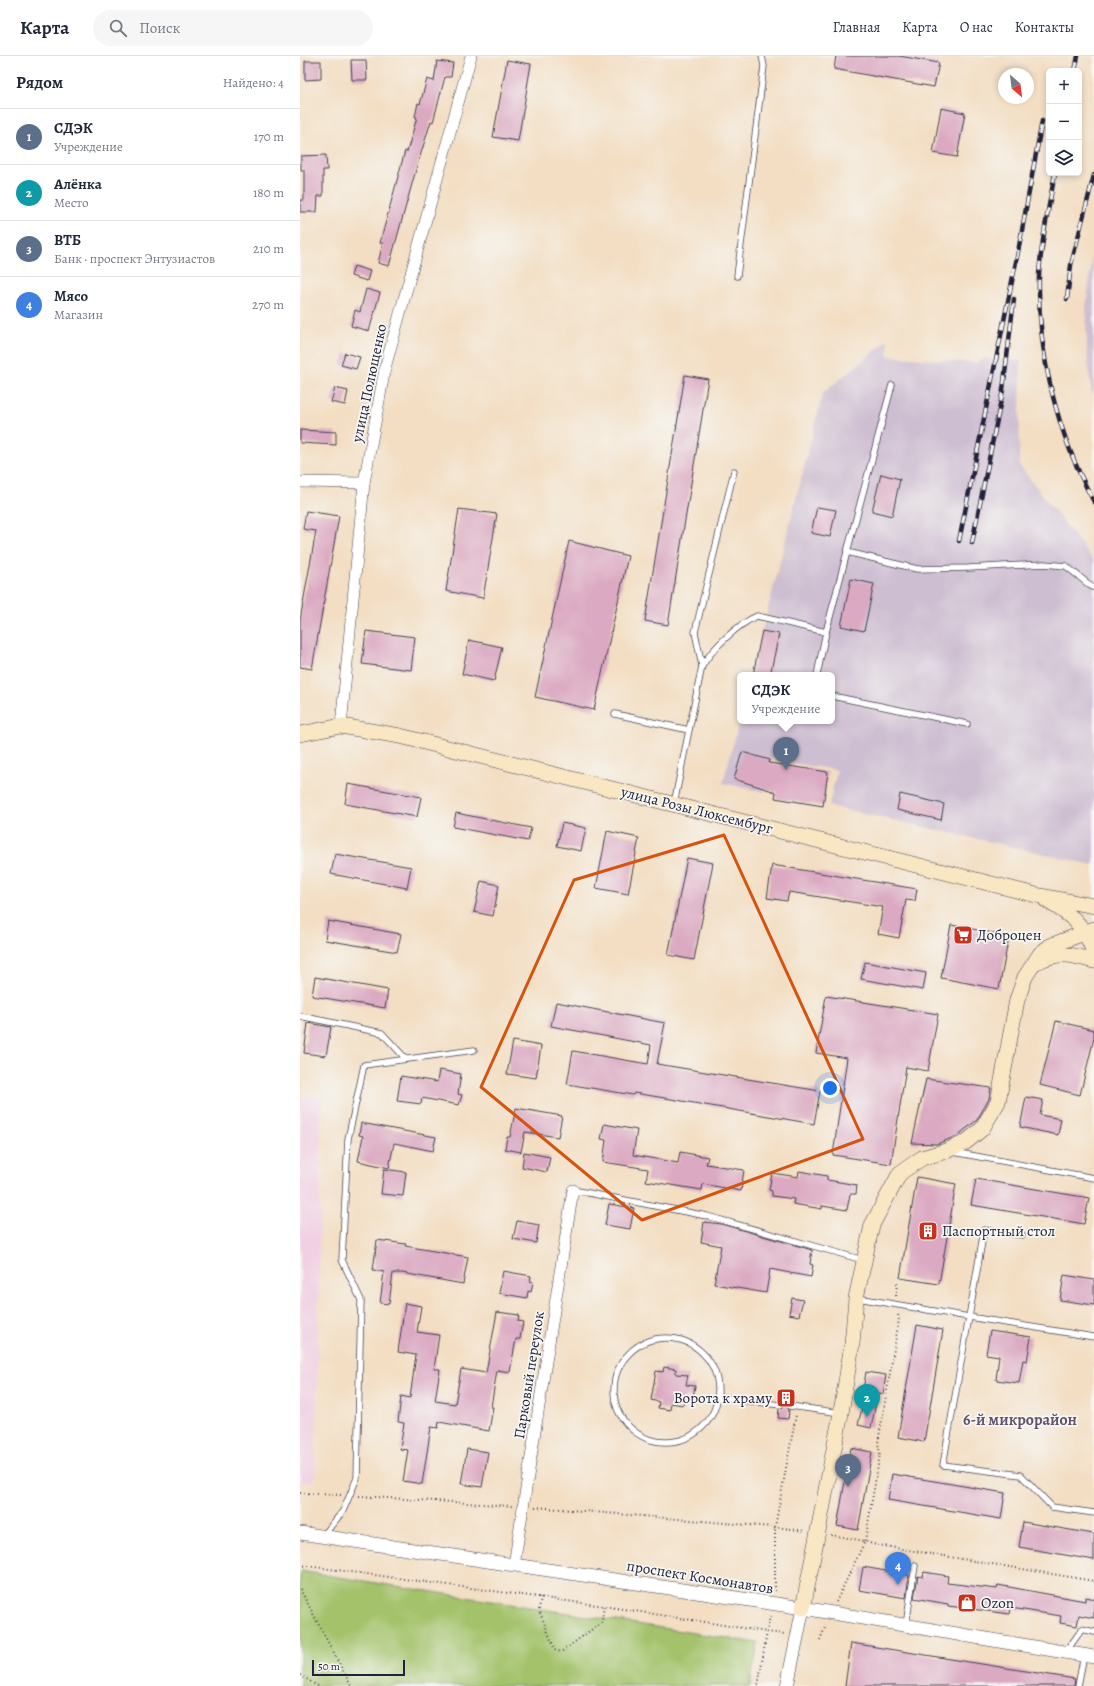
<!DOCTYPE html>
<html lang="ru">
<meta charset="utf-8">
<style>
:root{--surface:#fff;--page:#f6f6f7;--text:#1f2937;--muted:#747a83;--line:#e0e1e3;--accent:#0f766e}
body{margin:0;font-family:Alegreya,serif;background:var(--page);color:var(--text)}
.controls{position:absolute;right:12px;top:12px;display:grid;overflow:hidden;border-radius:6px;box-shadow:0 2px 6px #0003}
.controls button{width:36px;height:36px;display:grid;place-items:center;padding:0;border:0;border-bottom:1px solid var(--line);background:var(--surface);color:var(--text);font:20px sans-serif}
.compass{position:absolute;left:698px;top:12px;width:36px;height:36px;border-radius:50%;background:var(--surface);box-shadow:0 2px 6px #0003;rotate:152deg}
.scale{position:absolute;left:12px;bottom:10px;width:93px;box-sizing:border-box;padding-left:4px;border:2px solid #22223b;border-top:0;font-size:11px;line-height:14px;white-space:nowrap;color:#22223b;-webkit-text-stroke:3px #f6f6f2;paint-order:stroke}
.you{position:absolute;left:530px;top:1032px;width:14px;height:14px;margin:-10px;border:3px solid #fff;border-radius:50%;background:#1a73e8;box-shadow:0 0 0 6px #1a73e833}
.badge{display:grid;place-items:center;width:26px;height:26px;border-radius:50%;background:var(--accent);color:#fff;font-size:13px;font-weight:700}
.pin{position:absolute;translate:-50% -33px;filter:drop-shadow(0 1px 2px #0008)}
.pin::after{content:'';position:absolute;top:21px;width:14px;height:12px;background:inherit;clip-path:polygon(0 0,100% 0,50% 100%)}
.popup{position:absolute;left:437px;top:616px;width:98px;height:52px;box-sizing:border-box;display:grid;place-content:center;border-radius:6px;background:var(--surface);filter:drop-shadow(0 1px 3px #0005);font-size:13px;white-space:nowrap;color:var(--muted)}
.popup b{font-size:15px;color:var(--text)}
.popup::after{content:'';position:absolute;left:50%;top:100%;margin-left:-8px;border:8px solid transparent;border-top-color:var(--surface)}
.list{margin:0;padding:0;list-style:none}
h2{display:flex;justify-content:space-between;align-items:center;height:52px;margin:0;padding:0 16px;font-size:17px}
h2 small{font-size:13px;font-weight:400;color:var(--muted)}
.list li{display:grid;grid-template-columns:26px 1fr auto;gap:12px;align-items:center;box-sizing:border-box;height:56px;padding:0 16px;border-top:1px solid var(--line)}
.list b{display:block;font-size:15px;white-space:nowrap}
.list p{margin:0;font-size:13px;white-space:nowrap;color:var(--muted)}
.list em{font-size:13px;font-style:normal;color:var(--muted)}
.icon{flex:none;width:22px;height:22px;fill:none;stroke:currentColor;stroke-width:2;stroke-linecap:round;stroke-linejoin:round}
.map{position:relative;flex:none;width:794px;height:1630px;overflow:hidden}
header{display:flex;align-items:center;gap:24px;box-sizing:border-box;height:56px;padding:0 20px;background:var(--surface);border-bottom:1px solid var(--line)}
header strong{font-size:19px}
nav{display:flex;gap:22px;margin-inline-start:auto;font-size:14px}
.search{width:280px;height:36px;background:var(--page);display:flex;align-items:center;gap:10px;box-sizing:border-box;padding:0 14px;border-radius:22px;color:var(--muted);font-size:15px}
main{display:flex}
aside{flex:1;background:var(--surface)}
.map>svg:first-child{display:block}
</style>
<header>
<strong>Карта</strong>
<div class="search"><svg class="icon" aria-label="search" viewBox="0 0 24 24"><circle cx="10" cy="10" r="6"/><path d="M15 15l6 6"/></svg>Поиск</div>
<nav><a>Главная</a><a>Карта</a><a>О нас</a><a>Контакты</a></nav>
</header>
<main>
<aside>
<h2>Рядом<small>Найдено: 4</small></h2>
<ul class="list">
<li><span class="badge" style="background:#5c6f8a">1</span><div><b>СДЭК</b><p>Учреждение</p></div><em>170 m</em></li>
<li><span class="badge" style="background:#0f9aa8">2</span><div><b>Алёнка</b><p>Место</p></div><em>180 m</em></li>
<li><span class="badge" style="background:#5c6f8a">3</span><div><b>ВТБ</b><p>Банк · проспект Энтузиастов</p></div><em>210 m</em></li>
<li><span class="badge" style="background:#3f7fe0">4</span><div><b>Мясо</b><p>Магазин</p></div><em>270 m</em></li>
</ul>
</aside>
<div class="map">
<svg width="794" height="1630" viewBox="0 0 794 1630">
<rect width="100%" height="100%" fill="#f6f6f2"/>
<filter id="ink" filterUnits="userSpaceOnUse"><feTurbulence type="fractalNoise" baseFrequency=".025" numOctaves="2"/><feDisplacementMap in="SourceGraphic" scale="8" xChannelSelector="R" yChannelSelector="G"/><feConvolveMatrix kernelMatrix="1 2 1 2 8 2 1 2 1" color-interpolation-filters="sRGB"/></filter>
<filter id="wash" filterUnits="userSpaceOnUse"><feTurbulence type="fractalNoise" baseFrequency=".012" numOctaves="4" result="noise"/><feDisplacementMap in="SourceGraphic" scale="16" xChannelSelector="R" yChannelSelector="G"/><feGaussianBlur stdDeviation="0.9" result="paint"/><feColorMatrix in="noise" values="0 0 0 0 0 0 0 0 0 0 0 0 0 0 0 0 0 1.4 0 .05"/><feComposite in="paint" operator="in"/></filter>
<g filter="url(#wash)">
<rect width="100%" height="100%" fill="#f3dec3"/>
<path fill="#f1d0e3" d="M0,1041L22,1042L15,1426H0Z"/>
<g fill="#cebed1">
<path d="M794,188V339L791,334L787,294L786,252Z"/>
<path d="M588,284V300L676,307L685,302L721,305L719,409L794,505V809L529,750L537,714L483,706L472,702L464,736L423,727L440,662V665H532V619H451L523,337Z"/>
</g>
<path fill="#a3c26a" stroke="#627252" d="M0,1515L458,1587L450,1630H0Z"/>
<g id="blocks">
<g fill="#dbaac2">
<path d="M536,0H599L639,7L634,31L534,13Z"/>
<path d="M51,4H66L67,24H52Z"/>
<path d="M207,4L231,8L218,85L193,81Z"/>
<path d="M5,5H21V23L5,24Z"/>
<path d="M137,5L153,7L151,21H145L133,66L131,65L117,110L89,210L78,207L83,187H80L105,95L107,96L117,61H115L118,47L120,48L127,23L134,25Z"/>
<path d="M641,52L665,57L657,101L633,97Z"/>
<path d="M26,99L27,114H23V140H18L17,156H0V144H4V114H1V100Z"/>
<path d="M54,210L70,215L67,225L51,220Z"/>
<path d="M66,233L80,237L69,275L51,270L55,254L60,256Z"/>
<path d="M45,297L60,301L56,313L41,309Z"/>
<path d="M385,319L408,323L368,569L345,565Z"/>
<path d="M35,332L48,335L45,349L31,346Z"/>
<path d="M0,374L36,376V389L0,387Z"/>
<path d="M581,418L600,423L592,460L572,455Z"/>
<path d="M517,451L536,454L530,481L511,477Z"/>
<path d="M159,453L197,458L183,542L146,535Z"/>
<path d="M6,455L39,460L12,613L0,611V564L16,475L3,473Z"/>
<path d="M269,485L328,500L294,654L235,641Z"/>
<path d="M551,523L574,528L564,575L541,570Z"/>
<path d="M66,575L115,581L111,614L62,608Z"/>
<path d="M462,575L479,578L470,619H453Z"/>
<path d="M169,584L202,591L194,625L162,618Z"/>
<path d="M442,696L470,704L469,707L528,716L523,750L475,742L476,736L434,723Z"/>
<path d="M48,728L121,741L117,761L45,748Z"/>
<path d="M600,738L644,748L641,764L597,754Z"/>
<path d="M156,757L231,772L228,785L153,771Z"/>
<path d="M262,767L286,772L281,795L257,790Z"/>
<path d="M307,775L339,782L328,838L296,832Z"/>
<path d="M35,798L111,811L107,832L31,818Z"/>
<path d="M387,802L413,807L394,904L368,899Z"/>
<path d="M472,809L617,833L615,845L606,844L599,882L578,878L583,851L489,836L487,845L467,842Z"/>
<path d="M181,825L199,829L193,860L174,856Z"/>
<path d="M28,865L101,878L97,896L25,884Z"/>
<path d="M651,869L709,880L699,933L641,922Z"/>
<path d="M565,906L626,917L623,934L561,923Z"/>
<path d="M15,921L88,934L85,952L12,940Z"/>
<path d="M526,940L638,958L628,1015L606,1011L591,1108L533,1099L547,1002L516,997Z"/>
<path d="M256,946L365,967L357,1008L520,1035L514,1068L371,1043L334,1037L333,1039L267,1028L273,995L348,1008L351,989L251,970Z"/>
<path d="M756,965L794,974V982L780,1039L740,1029Z"/>
<path d="M8,967L31,971L26,1000L4,997Z"/>
<path d="M213,985L241,990L236,1022L207,1018Z"/>
<path d="M139,1014L161,1018L158,1038L162,1039L159,1049L122,1042L121,1048L97,1045L101,1020L137,1026Z"/>
<path d="M626,1023L691,1032L689,1043L677,1064L657,1080L637,1088L612,1087Z"/>
<path d="M726,1041L743,1044L740,1059L761,1063L758,1079L720,1071Z"/>
<path d="M216,1052L262,1060L258,1081L225,1076L221,1096L205,1093L207,1081H210Z"/>
<path d="M61,1067L136,1081L133,1095L94,1087L89,1112L58,1105L63,1080L59,1079Z"/>
<path d="M304,1068L337,1074L333,1099L378,1107L380,1096L408,1101L406,1108L444,1114L441,1135L403,1128L402,1134L346,1125L348,1113L303,1106L306,1084L301,1083Z"/>
<path d="M224,1096L250,1101L247,1116L222,1111Z"/>
<path d="M84,1113L106,1116L103,1140L81,1138Z"/>
<path d="M499,1115L527,1120V1124L557,1129L556,1138H550L547,1154L522,1150V1153L493,1148L494,1143L472,1140V1135L469,1134L472,1117L498,1121Z"/>
<path d="M617,1121L656,1128L639,1228L600,1222Z"/>
<path d="M676,1123L789,1142L784,1168L671,1149Z"/>
<path d="M309,1148L334,1152L330,1173L305,1169Z"/>
<path d="M217,1165L239,1169L236,1187L213,1183Z"/>
<path d="M404,1166L421,1168L512,1194L510,1208L513,1209L511,1221L470,1213L466,1237L414,1228L421,1190L401,1186Z"/>
<path d="M77,1184L106,1188L105,1190L168,1201L163,1228L102,1217H93L89,1248L80,1247L84,1216L73,1214Z"/>
<path d="M203,1215L231,1220L230,1225L233,1226L231,1236L228,1235L227,1242L199,1237Z"/>
<path d="M764,1219L794,1224V1249L760,1244Z"/>
<path d="M492,1242L503,1244L499,1260L489,1258Z"/>
<path d="M105,1247L121,1250L117,1276L139,1279L134,1313H140L135,1345L155,1348L161,1313L186,1317L197,1256L219,1259L218,1265L223,1266L220,1283H216L210,1316L197,1314L191,1351H193L189,1375L139,1366L138,1372L131,1371L122,1428L103,1425L108,1394L100,1393L104,1367L98,1366L101,1340L110,1342L116,1299L98,1296Z"/>
<path d="M617,1269L643,1274L624,1386L598,1381Z"/>
<path d="M690,1275L731,1281L727,1305L723,1304L719,1327L696,1324L699,1300L686,1298Z"/>
<path d="M364,1311L376,1313V1318L388,1319L386,1329L395,1330L393,1341L385,1340L383,1349L371,1347L370,1354L358,1352L359,1346L351,1344L356,1315L363,1316Z"/>
<path d="M566,1316L586,1319L583,1338L578,1337L571,1372L558,1369L566,1335L563,1334Z"/>
<path d="M483,1334L492,1335L491,1346L486,1349L489,1354L488,1363L478,1362L479,1353L484,1350L481,1345Z"/>
<path d="M551,1392L572,1396L558,1474L537,1470Z"/>
<path d="M167,1393L188,1396L182,1431L161,1428Z"/>
<path d="M592,1418L705,1437L701,1463L588,1444Z"/>
<path d="M723,1466L794,1478V1504L719,1491Z"/>
<path d="M563,1511L609,1519L606,1542L559,1534Z"/>
<path d="M624,1516L648,1520L647,1527L697,1533L698,1529L785,1545V1541L794,1543V1562L779,1559L777,1570L760,1567L761,1560L711,1552L710,1558L648,1550V1548L614,1542L618,1520L623,1521Z"/>
<path d="M551,1587L775,1623L774,1630H545Z"/>
</g>
</g>
</g>
<g filter="url(#ink)">
<use href="#blocks" fill-opacity="0" stroke="#413e4f" stroke-width="1"/>
<g fill="none" stroke-linecap="round" stroke-linejoin="round">
<defs>
<g id="service">
<path d="M437,220L464,10L462,0"/>
<path d="M547,496L592,329"/>
<path d="M402,610L395,576L434,415"/>
<path d="M517,619L526,576"/>
<path d="M532,640L667,668"/>
<path d="M315,658L389,674"/>
<path d="M374,748L402,610C412,593 438,568 457,560L526,576L547,496L617,513L669,512L744,508L766,510L792,531"/>
<path d="M0,960L82,977L106,1003"/>
<path d="M653,1096L794,1122"/>
<path d="M273,1134L407,1160L563,1204"/>
<path d="M722,1179L684,1174L669,1261L794,1281"/>
<path d="M558,1242L669,1261L643,1409L721,1419L752,1451L794,1457"/>
<circle cx="366" cy="1334" r="52"/>
<path d="M418,1341L480,1349"/>
<path d="M490,1350L541,1357"/>
<path d="M23,1480L43,1455L57,1422L61,1244L42,1204L48,1083L64,1009L174,994"/>
<path d="M606,1569L615,1510"/>
<path d="M766,1596L782,1573L794,1576"/>
<path d="M778,1630L784,1599"/>
</g>
<g id="minor">
<path d="M0,426L64,427"/>
<path d="M41,670L64,427L85,312L171,0"/>
<path d="M214,1509L273,1134"/>
</g>
<g id="tertiary">
<path d="M0,1477L503,1552L794,1601"/>
<path d="M487,1630L503,1552"/>
</g>
<g id="secondary">
<path d="M0,678L41,670L100,680L736,839L794,850"/>
<path d="M746,844C773,860 782,867 794,896"/>
<path d="M739,905C758,895 774,899 794,905"/>
<path d="M503,1552L541,1357L552,1288L556,1242L572,1169L600,1117L622,1102L646,1095L666,1086L682,1073L698,1046L717,944L725,921L740,898L750,890L794,873"/>
</g>
</defs>
<use href="#service" stroke="#413e4f" stroke-width="7"/>
<use href="#minor" stroke="#413e4f" stroke-width="12"/>
<use href="#tertiary" stroke="#413e4f" stroke-width="14"/>
<use href="#secondary" stroke="#413e4f" stroke-width="16"/>
<g stroke="#413e4f" stroke-width="2" stroke-dasharray="1 3" stroke-linecap="butt">
<path d="M596,1240L597,1226"/>
<path d="M0,1437L41,1439"/>
<path d="M59,1440L212,1450"/>
<path d="M235,1451L484,1472L505,1475"/>
<path d="M531,1479L565,1485L572,1488L794,1525"/>
<path d="M0,1509L304,1550L467,1576L458,1630"/>
<path d="M0,1533L51,1630"/>
<path d="M475,1535V1471L496,1359"/>
<path d="M241,1541L239,1554L255,1594L261,1596L302,1566L304,1550"/>
<path d="M536,1546L565,1485L580,1398L578,1387L599,1264L598,1258"/>
<path d="M470,1560L467,1576L485,1578"/>
<path d="M520,1584L526,1569"/>
<path d="M0,1619L18,1630"/>
</g>
<use href="#service" stroke="#fff" stroke-width="5.5"/>
<use href="#minor" stroke="#fff" stroke-width="11"/>
<use href="#tertiary" stroke="#fff" stroke-width="13"/>
<use href="#secondary" stroke="#f9e7c3" stroke-width="15"/>
<defs>
<g id="rail">
<path d="M775,15L778,0"/>
<path d="M755,117C749,151 741,185 739,219C737,297 757,378 794,446"/>
<path d="M767,243L771,209L794,119"/>
<path d="M659,485L718,196L742,65"/>
<path d="M672,487L703,334L714,243"/>
</g>
</defs>
<use href="#rail" stroke="#22223b" stroke-width="4.5"/>
<use href="#rail" stroke="#f6f6f2" stroke-width="3" stroke-dasharray="9" stroke-linecap="butt"/>
</g>
</g>
<path fill="none" stroke="#d45411" stroke-width="3" stroke-linejoin="round" d="M424,779L563,1083L342,1164L181,1031L274,824Z"/>
<defs>
<symbol id="supermarket-square" viewBox="-11 -11 22 22"><rect x="-9" y="-9" width="18" height="18" rx="4" fill="#c8321e" stroke="#f6f6f2"/><path d="M-6-5.5h2.5l.6 2H6L4.5 2H-2.5L-4.4-4H-6ZM-1.5 3.2a1.3 1.3 0 1 0 .1 0ZM3 3.2a1.3 1.3 0 1 0 .1 0Z" fill="#fff"/></symbol>
<symbol id="building-square" viewBox="-11 -11 22 22"><rect x="-9" y="-9" width="18" height="18" rx="4" fill="#c8321e" stroke="#f6f6f2"/><path d="M-4-6H4V6H1V3H-1V6H-4ZM-2.5-4.3h1.7v1.8h-1.7ZM.8-4.3h1.7v1.8H.8ZM-2.5-1h1.7V.8h-1.7ZM.8-1h1.7V.8H.8Z" fill="#fff"/></symbol>
<symbol id="shop-square" viewBox="-11 -11 22 22"><rect x="-9" y="-9" width="18" height="18" rx="4" fill="#c8321e" stroke="#f6f6f2"/><path d="M-5-2.5h2.3a2.7 3.5 0 0 1 5.4 0H5L5.5 6h-11ZM-1.5-2.5h3a1.5 2.3 0 0 0-3 0Z" fill="#fff"/></symbol>
</defs>
<g fill-rule="evenodd">
<use href="#supermarket-square" x="652" y="868" width="22" height="22"/>
<use href="#building-square" x="617" y="1164" width="22" height="22"/>
<use href="#building-square" x="475" y="1331" width="22" height="22"/>
<use href="#shop-square" x="656" y="1536" width="22" height="22"/>
</g>
<g text-anchor="middle" dominant-baseline="central" stroke-width="3.5" stroke-linejoin="round" paint-order="stroke">
<g font-size="15" fill="#22223b" stroke="#f6f6f2">
<text transform="translate(69 327) rotate(-78)">улица Полющенко</text>
<text transform="translate(397 754) rotate(14)">улица Розы Люксембург</text>
<text transform="translate(229 1319) rotate(-81)">Парковый переулок</text>
<text transform="translate(400 1521) rotate(9)">проспект Космонавтов</text>
</g>
<g font-size="15" fill="#22223b" stroke="#f6f6f2" text-anchor="start">
<text x="677" y="879">Доброцен</text>
<text x="642" y="1175">Паспортный стол</text>
<text x="472" y="1342" text-anchor="end">Ворота к храму</text>
<text x="681" y="1547">Ozon</text>
</g>
<g font-size="16" font-weight="bold" fill="#63526a" stroke="#f6f6f2">
<text x="720" y="1364">6-й микрорайон</text>
</g>
</g>
</svg>
<div class="controls">
<button>+</button>
<button>−</button>
<button><svg class="icon" aria-label="layers" viewBox="0 0 24 24"><path d="M12 4l9 5-9 5-9-5zM3 14l9 5 9-5"/></svg></button>
</div>
<svg class="compass" viewBox="-18 -18 36 36"><path d="M0-13l5 13h-10z" fill="#e53935"/><path d="M0 13l5-13h-10z" fill="#747a83"/></svg>
<div class="scale">50 m</div>
<div class="you"></div>
<div class="pin badge" style="left:486px;top:714px;background:#5c6f8a">1</div>
<div class="popup"><b>СДЭК</b>Учреждение</div>
<div class="pin badge" style="left:567px;top:1361px;background:#0f9aa8">2</div>
<div class="pin badge" style="left:548px;top:1431px;background:#5c6f8a">3</div>
<div class="pin badge" style="left:598px;top:1529px;background:#3f7fe0">4</div>
</div>
</main>
